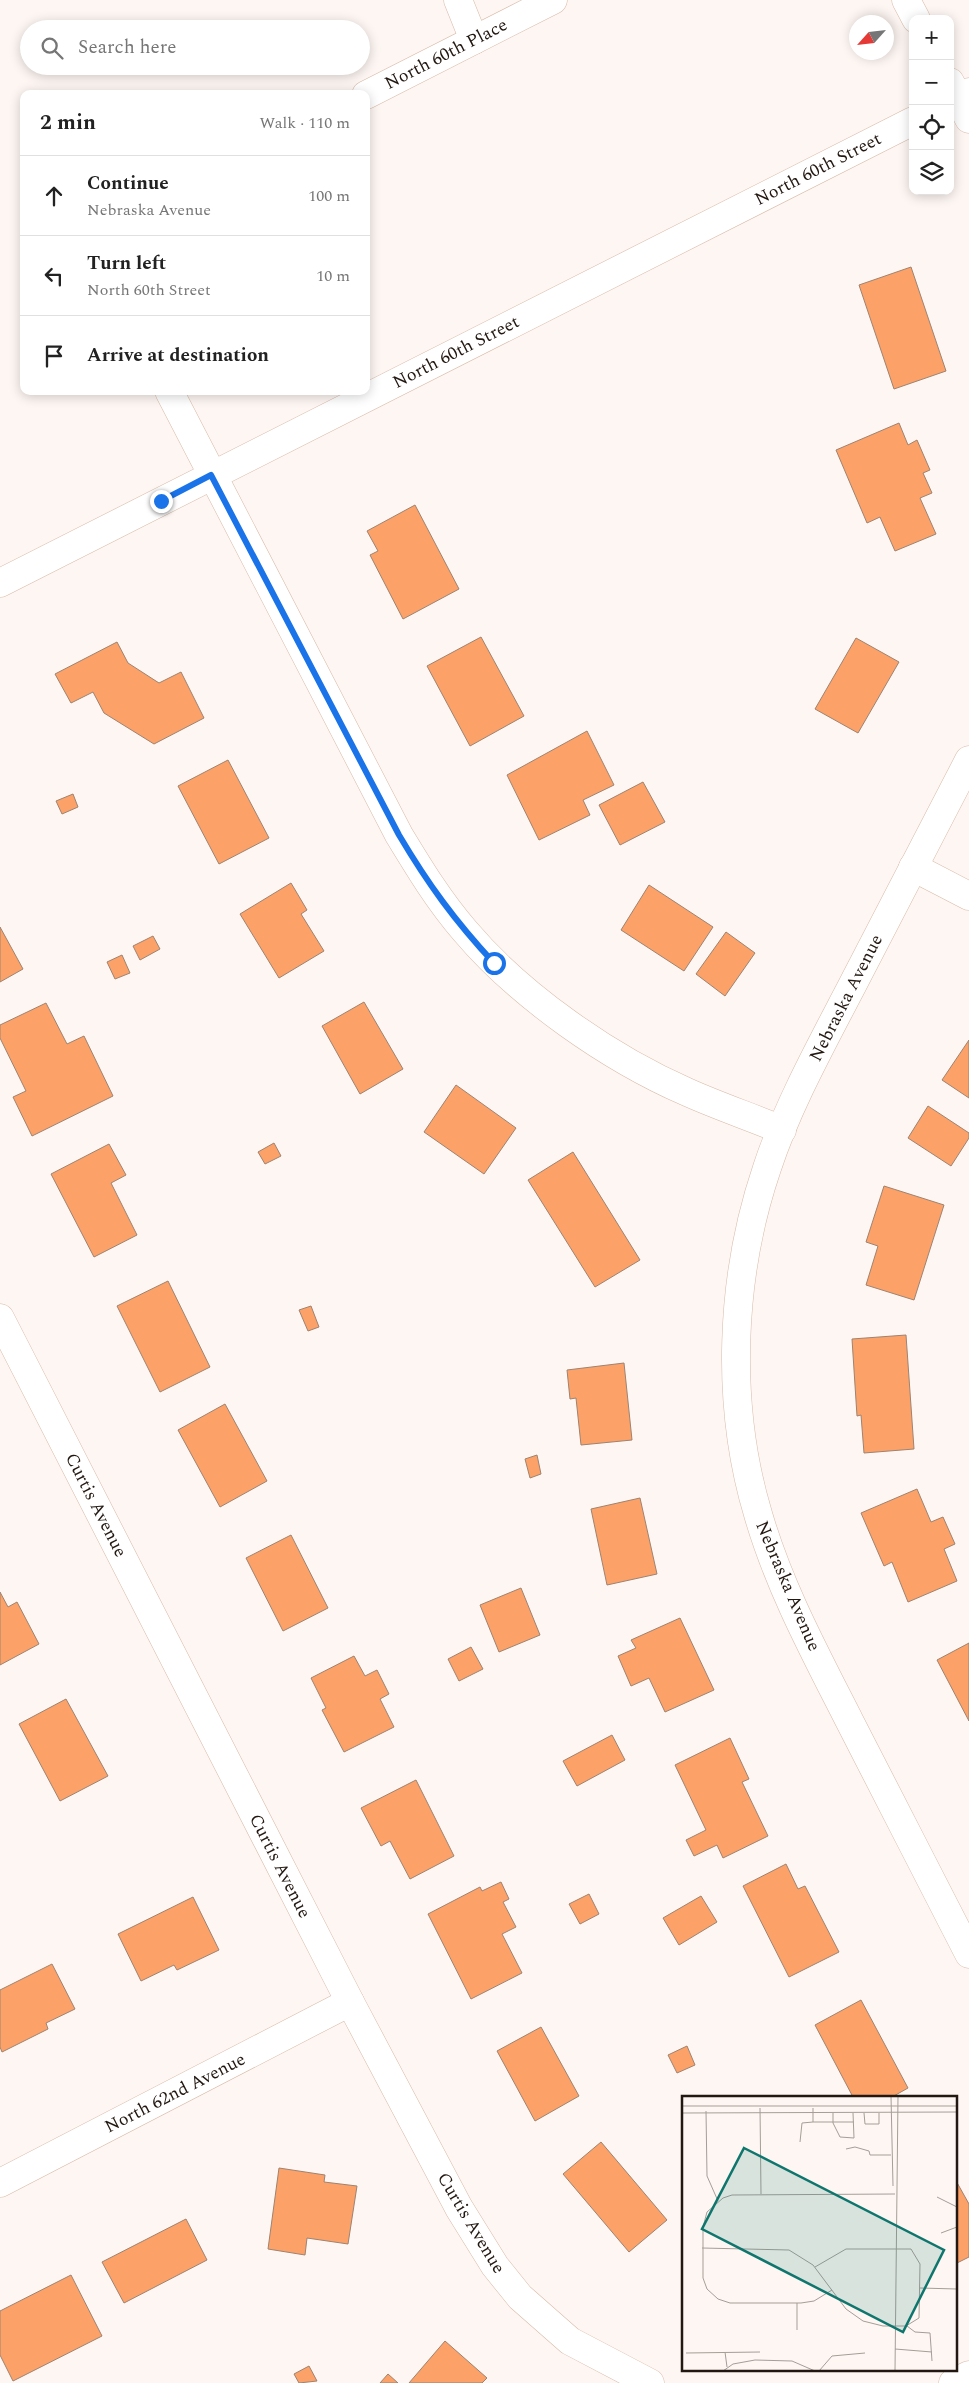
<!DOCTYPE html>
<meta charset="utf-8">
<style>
:root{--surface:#fff;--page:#f6f6f6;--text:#222;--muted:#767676;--line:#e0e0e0}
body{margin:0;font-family:Spectral,serif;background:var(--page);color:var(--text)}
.controls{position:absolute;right:15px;top:15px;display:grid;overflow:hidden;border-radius:10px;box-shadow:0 2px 12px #0003}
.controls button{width:45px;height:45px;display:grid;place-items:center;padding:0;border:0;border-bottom:1px solid var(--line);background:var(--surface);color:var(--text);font:25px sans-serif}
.compass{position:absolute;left:849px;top:15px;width:45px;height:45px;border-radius:50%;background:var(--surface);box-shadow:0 2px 12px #0003;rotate:243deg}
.stop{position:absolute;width:15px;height:15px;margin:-11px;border:4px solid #1a73e8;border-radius:50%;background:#fff}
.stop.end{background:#1a73e8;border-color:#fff;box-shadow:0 1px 5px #0008}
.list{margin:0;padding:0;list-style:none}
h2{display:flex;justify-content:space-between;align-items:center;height:65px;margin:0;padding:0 20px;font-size:21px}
h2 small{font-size:16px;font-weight:400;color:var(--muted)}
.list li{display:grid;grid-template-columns:32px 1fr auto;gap:15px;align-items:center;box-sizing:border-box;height:80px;padding:0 20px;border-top:1px solid var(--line)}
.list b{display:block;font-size:19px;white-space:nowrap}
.list p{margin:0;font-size:16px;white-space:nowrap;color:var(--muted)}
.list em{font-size:16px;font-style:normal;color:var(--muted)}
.icon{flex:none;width:28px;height:28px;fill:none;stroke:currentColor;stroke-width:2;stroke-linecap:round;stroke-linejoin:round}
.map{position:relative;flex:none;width:969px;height:2383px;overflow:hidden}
.search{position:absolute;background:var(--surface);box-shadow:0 2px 12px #0003;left:20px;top:20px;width:350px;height:55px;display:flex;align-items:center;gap:12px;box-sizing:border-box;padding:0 18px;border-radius:28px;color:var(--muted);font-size:19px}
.panel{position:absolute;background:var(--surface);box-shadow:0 2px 12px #0003;left:20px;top:90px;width:350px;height:305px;border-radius:10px}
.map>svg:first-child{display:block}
</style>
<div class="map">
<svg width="969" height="2383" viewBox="0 0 969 2383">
<rect width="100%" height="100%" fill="#fdf6f2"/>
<g fill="#fca268" stroke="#9f8270">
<path d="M911,267L946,371L894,389L859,285Z"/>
<path d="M899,423L908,445L917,440L930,470L923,473L932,493L920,498L936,534L895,551L880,517L867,523L836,450Z"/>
<path d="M415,505L459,589L403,619L370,555L378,551L367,531Z"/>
<path d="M481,637L524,716L470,746L427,666Z"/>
<path d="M856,638L899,662L858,733L815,709Z"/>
<path d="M117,642L128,663L159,683L181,672L204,718L154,744L104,713L93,692L71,703L55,674Z"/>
<path d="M587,731L614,785L583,800L590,815L539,840L507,775Z"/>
<path d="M228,760L269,838L219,864L178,786Z"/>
<path d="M643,782L665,822L620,845L599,805Z"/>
<path d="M73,794L78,807L62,814L56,801Z"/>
<path d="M291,883L307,910L301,914L324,951L279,978L240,914Z"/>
<path d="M649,885L713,927L684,971L621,930Z"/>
<path d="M0,927L23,969L0,982Z"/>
<path d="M726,932L755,953L725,996L696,974Z"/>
<path d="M153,936L160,949L140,960L133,946Z"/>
<path d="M122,955L130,973L115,979L107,962Z"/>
<path d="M364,1002L403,1069L360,1094L322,1026Z"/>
<path d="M46,1003L67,1044L84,1036L113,1096L32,1136L13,1097L26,1091L0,1038V1025Z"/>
<path d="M969,1040V1098L942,1080Z"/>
<path d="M456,1085L516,1128L484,1174L424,1132Z"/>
<path d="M928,1106L969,1133V1138L951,1166L908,1138Z"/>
<path d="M274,1143L281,1156L265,1164L258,1152Z"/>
<path d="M109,1144L126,1175L111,1183L137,1235L94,1257L51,1174Z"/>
<path d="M573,1152L640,1260L595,1287L528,1180Z"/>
<path d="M884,1186L944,1205L914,1300L866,1285L878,1246L866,1242Z"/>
<path d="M168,1281L210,1367L160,1392L117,1306Z"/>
<path d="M311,1306L319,1327L308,1331L299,1310Z"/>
<path d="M906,1335L914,1449L864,1453L861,1415L857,1416L852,1339Z"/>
<path d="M624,1363L632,1440L581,1445L576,1398L570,1399L567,1370Z"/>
<path d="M225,1404L267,1481L220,1507L178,1430Z"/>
<path d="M537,1455L541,1474L530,1478L525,1459Z"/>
<path d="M917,1489L931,1522L943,1517L955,1544L944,1549L957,1581L908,1602L892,1562L884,1566L861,1513Z"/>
<path d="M640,1498L657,1574L607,1585L591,1509Z"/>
<path d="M291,1535L328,1608L283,1631L246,1558Z"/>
<path d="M521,1588L540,1635L499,1652L480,1605Z"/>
<path d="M0,1592L8,1607L17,1602L39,1644L0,1665Z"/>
<path d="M680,1618L714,1690L665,1712L649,1678L631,1686L618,1656L636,1648L631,1640Z"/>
<path d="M969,1643V1721L937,1660Z"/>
<path d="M471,1647L483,1669L459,1681L448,1659Z"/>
<path d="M354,1656L365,1676L377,1670L389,1694L380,1699L394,1727L344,1752L322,1710L326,1708L311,1678Z"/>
<path d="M66,1699L108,1776L60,1801L19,1724Z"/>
<path d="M612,1735L625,1760L577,1786L563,1761Z"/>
<path d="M730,1738L749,1779L742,1782L768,1836L723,1858L717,1845L694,1856L686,1840L706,1830L675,1765Z"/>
<path d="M416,1780L454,1856L410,1879L390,1841L381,1846L361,1808Z"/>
<path d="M786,1864L798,1889L805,1886L839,1952L789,1977L743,1886Z"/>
<path d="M501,1882L509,1899L503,1902L516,1927L502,1934L522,1973L471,1999L428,1914L480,1887L482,1891Z"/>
<path d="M589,1894L599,1914L580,1924L569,1904Z"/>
<path d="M701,1896L717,1922L679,1945L663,1918Z"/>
<path d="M193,1897L219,1950L177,1970L174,1965L141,1981L118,1934Z"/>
<path d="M52,1964L75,2009L46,2023L48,2029L2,2052L0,2047V1990Z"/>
<path d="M861,2000L908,2088L892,2097H853L815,2025Z"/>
<path d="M541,2027L579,2096L535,2121L497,2051Z"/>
<path d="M687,2046L695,2065L677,2073L668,2055Z"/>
<path d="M601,2142L667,2220L629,2252L563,2174Z"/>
<path d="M279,2168L325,2175L324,2182L357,2186L348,2244L307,2238L305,2255L268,2249Z"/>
<path d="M955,2179L969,2204V2257L955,2264Z"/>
<path d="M186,2219L207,2260L124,2303L102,2262Z"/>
<path d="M71,2275L102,2336L13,2381L0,2355V2311Z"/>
<path d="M445,2341L487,2378L482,2383H409Z"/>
<path d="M309,2366L317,2381L299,2383L294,2374Z"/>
<path d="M388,2374L398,2383H380Z"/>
</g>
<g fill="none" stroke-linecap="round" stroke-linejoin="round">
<defs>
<g id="street">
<path d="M458,0L474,40"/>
<path d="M906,0L916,19"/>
<path d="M950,82L969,119"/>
<path d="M366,95L553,0"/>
<path d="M169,391L399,835C419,868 439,901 465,931C520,996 609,1058 687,1092C718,1106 751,1117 782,1130"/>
<path d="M969,760C931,833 893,906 855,980C824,1040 788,1104 767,1168C730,1277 725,1404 758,1514C779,1587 816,1655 850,1722C890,1799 929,1877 969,1954"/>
<path d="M913,867L969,896"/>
<path d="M0,1318L350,2002L459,2208L495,2266L520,2297L570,2341L650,2383"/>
<path d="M0,2183L350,2002"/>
<path d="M953,2383L969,2375"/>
</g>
<g id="secondary">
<path d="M950,102L969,92"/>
<path d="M0,583L913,121"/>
</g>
</defs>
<use href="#street" stroke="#d9baa7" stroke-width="29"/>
<use href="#secondary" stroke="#d9baa7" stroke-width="29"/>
<use href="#street" stroke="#fff" stroke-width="28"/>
<use href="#secondary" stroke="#fff" stroke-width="28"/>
</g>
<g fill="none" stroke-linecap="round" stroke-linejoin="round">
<path stroke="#1a73e8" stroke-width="6" d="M161,501L211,475L399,835C428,884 455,921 494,963"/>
</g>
<g text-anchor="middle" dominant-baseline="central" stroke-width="4.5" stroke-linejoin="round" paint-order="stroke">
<g font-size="18" fill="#231811" stroke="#fff">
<text transform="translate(446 54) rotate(-27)">North 60th Place</text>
<text transform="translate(818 169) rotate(-27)">North 60th Street</text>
<text transform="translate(456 352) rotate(-27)">North 60th Street</text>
<text transform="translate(846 998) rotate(-63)">Nebraska Avenue</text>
<text transform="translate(96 1505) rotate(63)">Curtis Avenue</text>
<text transform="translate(788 1586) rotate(67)">Nebraska Avenue</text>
<text transform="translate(280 1866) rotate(63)">Curtis Avenue</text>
<text transform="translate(175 2093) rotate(-27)">North 62nd Avenue</text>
<text transform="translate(471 2223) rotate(59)">Curtis Avenue</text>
</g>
</g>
<g transform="translate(682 2096)">
<rect width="275" height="275" fill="#fdf6f2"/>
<path fill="none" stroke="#a69d98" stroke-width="1" d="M209,0L211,90M0,10H275M78,12L79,98M131,12V26H172M24,15L25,80L36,105M0,17L275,16M151,17V27L158,41L172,42L171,17M182,17L183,28H197V17M118,46L120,27L131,26M164,53L173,51L187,55L188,59H209M255,101L275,111M259,137L275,131M20,152L107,154L131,169L164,213L181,225L201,230H224L237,222L238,168L229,153H164L133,171M238,192L275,193M150,194L132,205L119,207H48L36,203L25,193L21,182V131L25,116L41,102L50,99L213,98M115,207V234M225,230L233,236L248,237L250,265M213,253L250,256M43,256L45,271M4,257L78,256M41,275L51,268L73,264L110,265L133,275M137,275L150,260L183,257M213,275L216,0"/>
<path fill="#0f766e" fill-opacity="0.15" stroke="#0f766e" stroke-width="2.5" d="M62,52L262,154L221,236L20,133Z"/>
<rect width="275" height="275" fill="none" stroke="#231811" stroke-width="2.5"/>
</g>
</svg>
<div class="controls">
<button>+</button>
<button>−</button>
<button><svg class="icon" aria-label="locate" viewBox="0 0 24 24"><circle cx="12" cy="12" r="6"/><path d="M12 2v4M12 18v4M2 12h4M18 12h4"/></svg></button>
<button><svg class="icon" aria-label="layers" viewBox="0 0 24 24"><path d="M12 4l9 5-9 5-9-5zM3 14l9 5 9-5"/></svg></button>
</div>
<svg class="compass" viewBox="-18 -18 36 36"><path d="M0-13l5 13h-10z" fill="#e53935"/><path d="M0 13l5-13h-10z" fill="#767676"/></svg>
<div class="stop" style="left:494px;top:963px"></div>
<div class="stop end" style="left:161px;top:501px"></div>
<div class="search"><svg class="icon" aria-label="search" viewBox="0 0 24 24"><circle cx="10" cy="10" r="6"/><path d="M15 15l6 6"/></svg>Search here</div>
<section class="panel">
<h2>2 min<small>Walk · 110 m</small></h2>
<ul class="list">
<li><svg class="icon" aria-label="ahead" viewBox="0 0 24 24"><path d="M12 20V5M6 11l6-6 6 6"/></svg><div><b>Continue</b><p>Nebraska Avenue</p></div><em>100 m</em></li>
<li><svg class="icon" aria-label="left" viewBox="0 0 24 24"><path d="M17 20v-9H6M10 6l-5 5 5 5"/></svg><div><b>Turn left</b><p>North 60th Street</p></div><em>10 m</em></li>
<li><svg class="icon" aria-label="arrive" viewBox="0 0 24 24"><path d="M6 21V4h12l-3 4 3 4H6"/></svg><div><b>Arrive at destination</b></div></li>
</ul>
</section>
</div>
